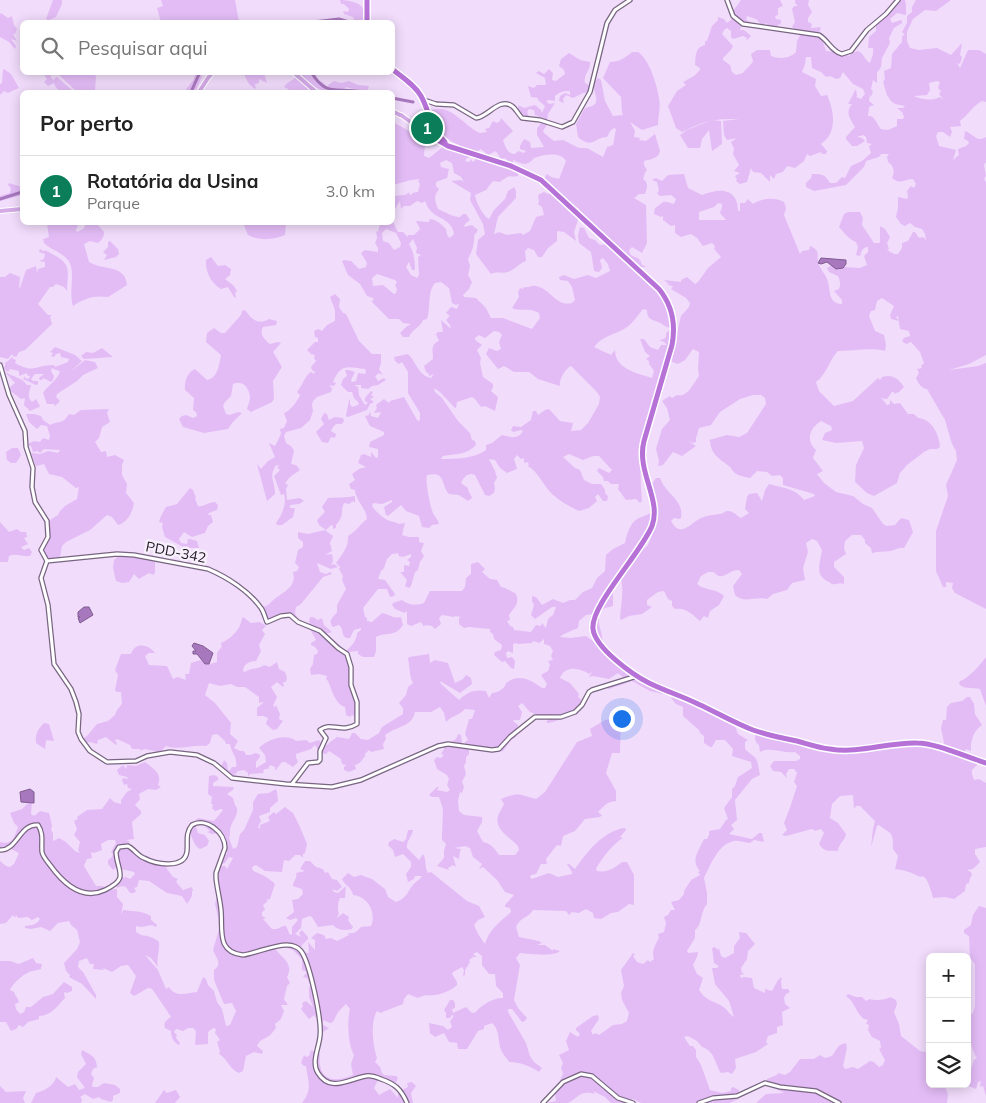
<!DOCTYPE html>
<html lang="pt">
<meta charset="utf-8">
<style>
:root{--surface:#fff;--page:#f6f6f6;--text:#222;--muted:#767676;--line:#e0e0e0;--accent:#0b7d59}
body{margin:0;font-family:Mulish,sans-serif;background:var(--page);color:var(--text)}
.controls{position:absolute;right:15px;bottom:15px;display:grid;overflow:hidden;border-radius:8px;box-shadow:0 2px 12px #0003}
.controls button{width:45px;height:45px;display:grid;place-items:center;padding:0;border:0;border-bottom:1px solid var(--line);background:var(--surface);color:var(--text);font:25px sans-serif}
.you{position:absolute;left:621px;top:718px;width:18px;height:18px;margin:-12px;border:4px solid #fff;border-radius:50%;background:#1a73e8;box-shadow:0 0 0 8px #1a73e833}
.badge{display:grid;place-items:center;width:32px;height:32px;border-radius:50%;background:var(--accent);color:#fff;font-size:16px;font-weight:700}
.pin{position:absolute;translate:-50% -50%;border:2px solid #fff;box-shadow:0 1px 5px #0006}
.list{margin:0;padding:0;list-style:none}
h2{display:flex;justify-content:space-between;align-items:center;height:65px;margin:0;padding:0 20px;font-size:21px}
h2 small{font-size:16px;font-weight:400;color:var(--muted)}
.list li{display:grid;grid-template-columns:32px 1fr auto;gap:15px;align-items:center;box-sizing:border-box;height:70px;padding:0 20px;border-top:1px solid var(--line)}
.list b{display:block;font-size:19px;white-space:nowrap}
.list p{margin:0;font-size:16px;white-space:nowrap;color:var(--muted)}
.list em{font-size:16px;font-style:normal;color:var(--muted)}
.icon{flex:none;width:28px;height:28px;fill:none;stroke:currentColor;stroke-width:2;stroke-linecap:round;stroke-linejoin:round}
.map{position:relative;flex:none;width:986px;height:1103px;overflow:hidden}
.search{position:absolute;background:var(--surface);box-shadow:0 2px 12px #0003;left:20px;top:20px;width:375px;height:55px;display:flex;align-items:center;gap:12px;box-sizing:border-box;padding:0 18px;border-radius:8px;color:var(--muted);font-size:19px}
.panel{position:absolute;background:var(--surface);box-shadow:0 2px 12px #0003;left:20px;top:90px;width:375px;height:135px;border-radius:8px}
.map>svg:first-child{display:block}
</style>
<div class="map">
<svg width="986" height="1103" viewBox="0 0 986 1103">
<rect width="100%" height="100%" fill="#f1dcfb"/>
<g fill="#e3bcf6" fill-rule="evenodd">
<path d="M53,0H62V4L56,17L49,20L46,19Z"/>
<path d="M161,0H235L239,22H161L157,8L163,6Z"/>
<path d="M340,0C346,0 361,2 363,9C364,13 363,19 363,22H355L353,17L344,14L343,11L348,12L349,9L344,4H341Z"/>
<path d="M741,0H780L783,6L778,8V15L775,16L776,19L781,20V23L777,26L769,28L767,23L762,25L756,19L747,16L746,20L751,22L750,24L737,21L741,27L740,30H744L751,36L746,41L747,38L743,36L733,39L731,37V31L727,28L724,30L722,34L733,46L731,50L723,58V60L730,65L732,72L736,75L743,73C745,70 752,64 753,61L751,54L757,50H770L771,56C780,59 789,59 796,52L797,41L800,35L792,27L795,22L792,9L794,6H798L795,3V0H809L808,5L812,12L808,18V22L812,24L811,28L821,27L819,33L817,34L822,39L826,51C831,51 845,54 850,56L849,51L852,53L858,51C865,54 864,60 870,63L873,54V48H868L869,37L876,31V24L893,3L894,0H905L906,5V15L897,13L890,19L892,23L901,20L902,21V23L894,28L889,38L890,43L882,58L881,67L877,73V83L873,80L871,89L873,92L871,97L870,94L869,101L874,105L869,107L868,116C875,115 876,123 881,129L888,130L897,126V119H903L904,117L902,112L897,108H903L905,106L895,104L891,101L887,95L883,82L885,79L884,71L891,68L892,54L902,42V36L905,35L902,32L907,23V16L912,12V7L916,0H951L936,11L925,10L913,19L907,32V41L910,48L919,50L937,48L951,55L962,43L960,55L962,57L960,64L957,63L960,68L968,50H979L986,54V102L982,101C974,105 968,115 960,121L961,126L950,127L952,132L950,137L943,132H938L936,136L939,146L956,150L953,160L959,155L958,149L966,146L969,143L968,141L964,139L965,131C974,134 976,143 986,137V162L984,165L986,176L984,179L986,182V355L969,364L949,370L978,366L986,363V609L955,593L952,588L953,583L946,582V587H943L936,571V531L948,496L946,485L957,460L956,451L952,444L945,420L927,389C922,389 918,383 916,378L919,373L917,369L922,368L921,366L924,363L920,352L911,342L906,344L902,341L904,338L910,336L909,331L900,329L898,316L896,317L899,321L891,319L890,315L894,306L882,298L877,301L875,310L871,311L869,316L875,331L884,335L886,345L885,351C875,347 851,351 838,351C829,360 827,374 816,382L819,391L834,406L853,401L878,378L880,380L882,377C892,374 898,378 904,387L899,392L894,394V392H892L887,399L878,398L882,399L887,405L890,404V400L894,404L900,403L908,414H914L918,418C932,419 939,434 940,447L937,449H930L924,452L907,465L900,473L897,483L874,496L867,493L855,482L856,465L864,448L862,441L836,443L822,440L825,433L832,430L831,426L821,421C810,428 805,440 816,450L813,458L823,471L817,474L824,483L836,492L853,496L863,504L872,508L883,524L887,526L895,525L901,518L909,520L913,532L904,548C898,547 896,550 891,551C884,552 879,551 872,553L871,548L865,543V540L861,535H852L845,541L844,548L846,554L834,562V567L844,577V584C839,582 837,585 832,584C831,584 830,582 829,582C814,575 820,564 822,550L817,541L812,539L806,543L808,552L803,568L805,580L792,583L787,590L773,594L767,599C756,596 744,604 735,595L733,586L742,574L739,570C729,569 722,583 714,572H708L701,576L697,584C705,591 716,588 724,596L719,605L710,611L708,618L704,616L700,621C693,615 686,607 675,609L672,606V601L668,599L664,591L658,592L647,600V605L652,607L642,614L629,616L621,620L620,618C621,605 624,591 621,579L636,556L648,545L654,530L657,507L652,484L656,478H660C666,495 684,499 681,518L679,519L674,518L671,521C681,539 690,523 701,518C708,515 713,515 720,514C723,514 725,511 727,511C733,510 737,516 741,518L749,513L745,509L747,497L749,494L757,493L762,501L765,490L769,484C782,488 795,488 804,500L815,496L814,494L783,485V478L780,475L772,476L767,472L757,471L750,478C745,477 739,476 735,473C733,472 732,469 730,467C722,460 711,456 710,441L709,440L727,435L739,437L747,433L766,404L765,398L761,395H753L740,399L720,412L711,425L699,428L696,438V442L693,443L688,441L696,446L682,456L673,452L663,465L658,466L659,461L656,449L662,429L670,420L667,408L662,401L670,396L672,398L677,395C687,398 693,384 699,376C697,368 699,360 699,352L693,349L685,360L678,364L670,361L681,316L689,307L690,303L686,298L671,289L673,286L667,285L669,284L664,280L681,282V280L687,277L695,284L698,282L708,268L721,257L714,249L715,246L712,243L703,246L697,238L691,234L681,237L675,233V225L671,226L663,220V216L661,217L654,214L655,208C666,201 661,200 674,204L676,199L671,195L660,196L657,193L659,191L657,182L652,180L656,178L662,181L668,175L684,174L688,188L702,195C721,187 738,189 738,211H740V203H745L748,199L753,204C762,198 775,197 784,202L786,208L784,215L800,254L802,251L809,250L810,246C811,246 816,249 816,250C819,253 817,257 818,261C818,267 825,273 827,279C831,288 827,304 842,304V300L834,291L839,289C841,285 840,280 838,276L829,272L827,268L832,265L839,269L844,267L860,268L867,265L864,256L868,252V247H866L862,250L860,256L856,255L858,247L856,242C848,239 844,232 839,227L844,214L848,212H860L863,218L862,225L874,243H879L880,242V226L885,229L890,237L887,243L889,249L887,250L894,254H898L902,248V243L908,241L913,232H915L919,238L923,237L926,240L925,234L922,229L915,227L910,223L905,226L901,224L896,217L898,208V197L907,199L908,197L907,191L911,186L914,188L916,184L913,179C905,179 900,185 892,178C895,171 894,166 888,162L887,157L889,154H881L879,157L866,161L864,167L846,185L814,191L806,187V183L811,178L812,174C822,174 825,174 830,183H836L842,177L845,178L851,166L862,161L871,153L869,146L872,144L867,143L866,137L863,135L857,137L862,138L865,141L857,146H852L846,139V137L855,127C850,119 845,112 852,104H848L856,89L857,96L856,97L861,99L865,94L863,89L853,84L843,72L840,78L836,79L830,76L826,77L821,72L812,68L811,57H806L805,64L802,72L816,79L815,86L821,96L827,95C834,110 838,133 821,144L827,151L826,154H822L821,152L810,156L807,154L804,161L795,168L787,166L783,172L776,174L774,179L770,175V182L761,173L753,172L751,168L747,182L740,184L736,181L737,179L735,176L740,173L734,171L739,165L733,154L734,149L731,142L737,138L727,140L724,135L723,121L739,119C713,119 707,120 682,132L676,128L668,106L677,91L686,85L683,82L694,76L700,70V68L695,65C696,57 694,48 705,45V41H707L712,26L718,20V17L724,19L727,23L732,19H735L733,11ZM937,81L940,82L938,88L941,91L939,94L944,100L940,97C932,101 922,100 914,96L927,95L930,90L929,83ZM718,203L722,204V207L720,213L726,220H699V212L714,207Z"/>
<path d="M1,13L8,18L12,16L14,25L17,29L15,34H13L17,41L11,39L16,46L15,49L9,42L0,37V14Z"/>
<path d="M632,52H638C649,59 657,84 659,98C661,106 658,117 658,125L642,130L630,122L635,131L634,137L640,138L639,140L646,141L655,134L660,151C658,159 651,159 644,161V165L647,170L645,173L643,179C649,183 647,188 645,194H639L634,198L646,205L647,243L642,253L632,247L629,250C630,258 635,255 640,260C641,261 641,264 642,265L647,267H639L666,299L674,330L641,462C640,475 641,488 642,501L640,503L636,499L626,500L618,489L619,484H611L608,481H604L603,477L597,471L599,468L609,473L612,470L599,456H593L583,460L569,454L563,457L575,468L580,470L584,480L592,484H601L605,490V493L608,496L607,501H603L598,494L595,497L597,501L589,508L579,511C570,507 560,501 552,494C543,485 539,473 528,466L529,464L527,462L524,463V458L521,459L517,455L514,459L517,469L507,473L500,468L495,460L489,459L495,471L497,478L494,483L495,488L494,493L489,496L485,495L475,475C468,472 464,477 461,483L468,488C468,492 471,494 472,498L468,501L459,495L449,494C440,483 446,471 427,475C425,481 430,506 433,513C435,517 438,519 439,524L432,525L429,528L422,527L419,516L406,511L401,505L388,516L386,515L384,507L392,502V500L382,504L373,503L372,506C375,511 384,519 390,521C393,522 396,522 399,524L405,523L402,535L409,537H419V542L424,543L421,551L424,556L420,562L418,570L415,572L411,586L409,588L405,586L407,580L400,572H404V565L409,566L410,562L407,560L411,557V554L403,557L399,556L398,553L392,554L387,559L384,568L381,571L378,579L385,580L395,594L394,596L390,597L387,589H378L363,608L365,617L367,618V621L372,622L382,613C389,614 393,619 401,617L403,625C394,638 388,631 376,637V651L374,657H363L358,654V651L348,652L351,682L359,701L356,717L352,715L350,717L346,715L345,707C335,704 332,690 328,681L326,679L327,676L319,674L311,675L310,669L313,664L314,655L317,654L318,651L315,647L311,645V643L316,640L311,631L312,627L309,623L310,617H313L318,620L322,618L324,625L332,632L326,634L323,637L324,639H325L326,635L329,636L346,651C351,647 357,640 357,633L361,630V628L354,630L350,638H346C341,635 344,629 339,625L333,627C327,620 334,617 337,612V605L346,589L342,580L343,576L339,569L340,567L336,563C342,555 349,547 348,536C357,531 359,525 367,519C366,507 356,502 355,490L351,489L349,484L355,480L352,474L359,469L366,467L358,463L361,455L364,454L371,457V452L376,458L378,457V449L369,447L370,442L384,435V432L370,426L365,416L369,415L370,411L371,416L378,418L381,412L374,413L377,408L376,405L384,399L389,403L390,401L404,397L417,420L418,421L420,420V413L408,393V372L402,362L399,364L395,361L394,357L408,354C417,363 418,375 431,378L434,374L429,376V374L426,372L424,366L433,359C433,352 430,344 439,341L436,334L438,332H443L441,320L451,329L450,325L446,320L450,316L446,313L451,307L457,309L459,304L456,305L452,303L449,288L441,282L435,283C427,292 431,309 427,319L423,320C421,327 412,329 409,337H403L400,333L406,327L411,324L403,323L399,319H389L371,301L374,300L373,298L367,296L360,284L348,275L342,261L344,260L351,261L359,269L366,267L367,263L361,253L365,250L378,252V248L375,243L377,238L376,231L378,232L380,223L393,222L398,232H403L408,237V235H414L420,229L416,221L429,222L430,219C437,220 441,224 446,229L447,235L450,238L454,234C452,220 439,219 432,212C428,209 427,205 425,201L422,203L417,201L410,206H404L401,209L400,201L395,209L393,207V196L405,195L410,192L409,194L412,195V193L418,192L420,184L418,181L420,179C413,179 400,183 393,185V122L416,135L421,136L425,144L424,156L429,158L444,146L459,147V145C440,136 437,132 430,111C449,101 465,127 480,133L487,132L485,129L489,128L493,121L497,123L500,121L501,118L513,131L503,140C505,146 508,155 515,154L518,151L524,153L526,151L520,149V146L524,139L530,142L531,148L544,147L537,135V128L540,125L542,118L535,115L534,110L529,109L527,112L529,117C524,117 518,111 518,105L524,108L535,105L541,110L542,113L545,106L538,100V98L531,97L528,86L534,88L537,85H546L545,78L536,73L539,71L544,74L549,69L553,73L552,80L556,81L565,74L564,70L559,66L561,59L569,53L580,60L590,62C591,70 583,74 585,83L592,87L590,92L583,93L573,98L566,95L563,99L564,103L559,101L560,96L565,93L570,95V91C563,91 562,91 555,96V101L549,100L546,101L549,104L555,103L548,114L547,121L548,123L543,131L544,133L554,141L563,140L579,148H587L603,157L607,147L613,145L616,129L614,128L610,131L607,137C594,137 593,150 578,137L576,124L585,108C587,107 590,107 592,106C601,103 593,90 593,83L598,78L601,80L605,101L613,116L623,115L622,112L621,97L603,78L610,62C619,62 625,58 632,52ZM481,149L488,155L496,151L501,159L505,158L509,162L513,164V160C522,164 527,167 534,158C544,155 560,151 566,161L559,179L551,177L547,174L544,179L562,196L565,197L569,204L578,208L581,213L602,232L608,244L600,245L595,240L589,238L584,228L580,227L578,236L579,243L591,252L594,271L599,272L602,268L600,260L603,258L608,264L610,271L596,278L588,275L574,279L564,275L559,277L560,280L568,281L572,287L575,300L572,303C556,307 551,289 536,286C532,285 529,288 524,287L523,289L520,288L518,292L519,297L512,308C521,312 529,307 539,313L540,318L532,329L503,318H491L486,308L476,298L464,297L463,295L469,289L472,282L468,275L470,266L468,259C472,252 475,243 474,236L478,230L472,225L464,227L465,224L470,220L466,214H463L460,217C453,217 445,212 438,209C435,201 433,197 439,189L436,186V182L447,178L449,169L441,167L440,163L446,160L452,163L454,173L461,177L464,182L461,180L451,181L471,193L470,200L483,224L485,234L478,240L476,254L491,274C497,271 502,274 508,272C516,269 519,263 526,261L525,251L528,248L534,250L538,257H542L548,248L557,241V231L564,232L576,241L574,232L578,220L573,211L551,192L548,194L544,192L538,195L539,202L538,204L542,207L544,215L536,217L530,231L523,235L521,233L507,235L499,232L494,234L498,217L516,198V191L514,187L508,191L505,199L494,210L489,219C483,216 476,202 475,195L486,190L493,181L500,182C512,173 507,178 518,176V170L497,163H491L482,154L477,155L474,162L472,161V159L469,162L465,161L467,158L474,156V151H478ZM386,229L396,233L401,243L400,247L394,250L389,243L383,241L382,233ZM413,239L417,248L416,253L421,255L418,257L419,275L417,278L411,275L406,267L409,262L412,270H415C415,262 414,251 409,244ZM377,274L395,280L397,282L395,285L397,289L396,293L394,294L383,285L373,286L372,278ZM643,309L647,310C647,321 653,319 660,323C665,325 666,328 672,328L666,333V337L664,339L659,340L664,342L667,345H661L658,350L650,347L644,339H640L645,352L650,356L646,359L649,361V364L654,371L652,378C635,373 615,368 615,350L611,355L594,347C604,335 612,336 624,329C633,324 637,316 643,309ZM494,331L499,332L502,335L499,342L501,349L497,351L489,348L486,354L498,369L504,366L514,372H529L538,379L560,386C559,379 565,369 571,366L597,392L600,397L599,404L588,423L581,430L571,431L573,423L560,421L549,409L545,410L538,415L536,411H533L531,420L521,427L513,426L511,430L513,432L521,430L523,431C518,440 510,437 502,435L492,443L486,445V450C474,459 454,459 441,459L443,456C456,454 466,455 476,445L475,441L472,440L470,433L458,421L442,398L435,392L434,388L440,392L454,407L456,408L457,402L472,397L475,399L481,407L485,406L495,411L498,397L491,391L493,387V384L483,377L480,363L481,358L477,350L482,345L475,340V338L479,335L485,338Z"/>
<path d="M4,69L11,74L19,88L8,93L4,91L0,95V84L2,83L3,70Z"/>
<path d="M43,73H49L52,79L54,80L56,77H57L74,92H78C68,93 58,95 54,83L48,86L44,82L47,79Z"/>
<path d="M57,73H91L96,76L95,92L76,91Z"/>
<path d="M195,73H201L202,77L195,92H184L194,79Z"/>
<path d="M244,73H264L267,83L259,79V83L255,84L256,89C249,86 246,80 244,73Z"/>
<path d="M299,73H316L317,80L324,83L326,90L335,92C319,93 310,84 299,73Z"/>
<path d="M297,77L314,92H290L288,89L284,87L286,84Z"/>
<path d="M334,81L341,83L349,81L358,85L369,86L368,90L361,91L346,87L342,91L331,90L327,86Z"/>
<path d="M712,120L721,121L722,144L712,151L709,130L702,139L700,148H688L680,135L687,130Z"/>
<path d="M9,183L22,187V195L0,201V196L10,193L11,188L8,185Z"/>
<path d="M50,222L79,223L76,230L77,232L83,229L87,223L97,224L104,232C104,237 102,240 98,243L90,241L84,244L89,262C104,271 125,264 127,285L108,297C95,295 84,298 73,306C68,291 77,269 67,259C61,252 51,250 44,243L43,239L49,237L47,224Z"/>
<path d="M243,223H286L285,235C274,240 258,241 248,235Z"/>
<path d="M110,241L118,249L119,254L116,257L104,260L107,255L103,252L108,247V242Z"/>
<path d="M40,249L43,251C48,250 49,253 54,255C73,265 67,273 67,291L64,287L56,284L53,287H50L38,304L48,315H52L50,317L52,324L25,350L19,352L16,357L13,356L12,354L8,359L0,357V277H5L10,273L20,277L19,287L20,288L26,270L36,266L37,273L38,269L45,267V262L39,261L44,259L45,254L39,252Z"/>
<path d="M211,257L218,266L225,265L231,269L230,275L225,279L234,286L237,291L235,293L236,298L234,297L228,287L221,289C212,284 205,272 206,260Z"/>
<path d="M335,294L340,299L339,307L343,313L346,314L359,341L372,354H381V363L379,369L383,375L379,373L375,376L378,381L384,378L386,380L378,385L372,386L368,389L361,388V385H354L358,387L359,395L365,405L368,403L365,401V398L371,391L373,392L371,395L374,397L370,399L374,402L370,404L367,410L348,417L346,416L349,400L350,399V404L352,407L358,405L359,403L354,398L352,392H348L341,385L343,379L347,376L345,370H349L355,372L351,380L352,382L356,381L358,373L365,374L366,372L365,369C347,367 341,363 333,382L336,383L334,386L329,385L332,388L331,392L317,397L313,401L312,405L313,411L310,420L301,428L286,432L284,436L286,443L291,446L294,451L291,464L296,465L300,470L290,477L285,483L288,485L286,489L287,500L300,498L304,501L299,504L290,505V508H295L293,517L282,525H277L276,523C282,515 287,504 284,494L281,495L274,476L280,470L277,467L280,466L276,465C268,478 275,479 275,494L267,501L257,464L261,469L268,461L275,457L269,443L275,446L281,434L280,429L284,428L287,421L284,413C291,410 297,402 300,395L297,392C303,385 304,377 311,372L314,374L315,372L312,370L311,367L316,361L314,358L315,355L311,354L307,350L315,342H318V338L315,337L314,331L318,329L322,331L327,325L335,321V310L330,297Z"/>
<path d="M245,310C252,320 258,325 269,319L277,321L276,325L263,327C259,334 264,339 270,344L278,342L281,343L273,352L282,367L273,381L274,399L272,402L251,412L247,409C248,405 250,401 250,397C249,387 242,380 233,384L231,396L225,402L223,406L226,414L230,415L238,412L242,413L233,422L228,429L204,433L183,427L179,419L182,416L186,415L193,418L197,416L196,412L193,410L194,398L185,390C184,381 188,372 195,369L207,380C218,378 219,365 221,355L206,342L207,333L214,328L221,333H225L241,315L242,311Z"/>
<path d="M55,347L75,355L82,361L69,373L85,360L95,362L98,368L83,375L77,381L57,394L56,397L60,401L55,406L54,404H47L43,393C49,384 58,380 60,371L56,370L52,368L51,371L54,376L53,380L51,382L43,378L42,380H40L39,378L44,374H35L31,379L33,381H38V384L36,385L23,379L25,376V378L29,379L30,376L27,375V373L19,376V371L10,369L8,372L4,369L0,361L1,363L3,362V366L5,367V363L13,357V359L16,360L15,363C34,374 35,365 54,365L55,367L68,362L69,359L61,357L60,353L56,354L54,357L51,356L53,353L50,352Z"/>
<path d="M102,348L113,357L84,359L81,356L86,352L93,353Z"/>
<path d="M3,370C10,377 21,376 27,385H31C30,391 26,396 32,402L36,399L40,406L39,407L30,411L24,405L25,398L21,399L8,389L15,383Z"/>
<path d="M109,409L107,413L110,422L102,427L99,438L95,442L101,452L106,451L107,457L115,455L124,460L122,465V475L127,484L126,493L134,503C132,513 128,522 118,525L112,517L107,515L90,530L66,542L62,546L60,557L48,560L42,550L48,539L47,522L58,515L60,511L65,506L77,499L79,487L76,488L62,477L49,474L44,464L36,466L31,453L40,454L48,451L58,453L60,450L44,449L40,453L38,451L33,452L31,446H27L28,444L34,441L40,442L43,438L49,440L50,436L47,426L41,425L37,429L29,422L26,414H34L41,416L43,420L50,425C60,420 62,425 69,414L74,415L81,410Z"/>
<path d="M324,413L327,414L329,420L335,417L343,418L344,421L342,424H336L333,427L331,431L336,434L335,438L331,437L328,443L322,442L316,432L324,424L321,419Z"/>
<path d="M12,448H18L21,455L16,463H11L7,460L6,452Z"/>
<path d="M190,488L193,490L196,498L195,499L198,506C204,507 209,502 215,502L218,505L217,510L209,513L208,515H211L213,522L208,526L205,533L192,537L184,532L179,539L181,543L187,544L188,539H190L197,541L199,548H185L165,537L162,527L163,523L159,522L161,516L166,507L177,504Z"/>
<path d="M355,496V503L353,501L349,504L344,503C340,512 345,515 336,525V528L333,529V526L331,525L326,530L319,525L317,520L325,512L322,507L328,498C337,497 347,498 355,496Z"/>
<path d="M651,513V523L643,539L609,592H613V606C611,607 608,607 605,608C591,615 605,634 602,643H600L596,633L597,607L593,614L586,615L579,621L578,628C572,631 564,633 560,637L571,638L586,636L663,692V694L650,691L632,681L609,689L605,687L610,682L624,678L618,673L609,679L593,676L589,677L592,672L589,674C580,668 565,665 560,678L570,683L579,694L578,697L583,701C575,712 561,721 548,723L546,722L549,719L530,712L522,703L518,706L522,712L520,720H514L513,721L518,725L516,737L511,740L503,751C494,753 479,749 469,748V754L466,757V762L464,766L466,774L462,782L464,787L462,793L460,792L458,800L459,811L464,815L482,817V822L477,831L483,842C492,844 494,848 499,855H515L519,850L518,846C510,837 494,830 498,816C499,812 502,809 504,804L501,799C519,792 518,794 536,799L545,792L577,742L592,736L590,729L605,720L618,718C622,731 620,739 620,753H612L606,773L616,791V801C606,802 604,806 598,812L602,815L600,817L585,819L575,831L563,836L561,846L557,845L546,859L547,864H541L536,874L531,875L530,877L532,879L549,873L558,877L572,874V872L567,864H569L575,869C586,853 604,830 625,828L626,830L620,837L623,838C615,842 601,859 596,869L597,871C607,873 615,868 622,862H627L634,875V905L629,904L618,912L611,913L601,919L594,918L593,913L586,909L579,913L572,912L569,915L566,911L533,910C530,917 520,917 516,927L519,937L539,941L542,943L537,945H545L553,951V949L560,951C553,957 530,954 520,953L516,958L520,965L514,1000L518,1008L527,1018L525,1021L522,1022L512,1009H508V1012L526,1043L530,1056L534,1062L542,1068L539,1072C531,1066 519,1062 509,1062C508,1059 505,1057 504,1055C496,1045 502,1032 492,1023L484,1026V1029L478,1031L467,1049H458L457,1043L449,1042L444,1033L435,1037L430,1033L429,1023L443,1026L448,1030L452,1027L450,1021L454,1016L452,1015L450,1018H446V1013L444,1010L450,1000H453L455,1003V1008L452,1009L453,1013L466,1007L472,1013L476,1012C481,1005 495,997 503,998V993L496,986L495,974H489L482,965V956L477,952L473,954L477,957H473L469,960L470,962L465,970V975L463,976L464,970L462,967L453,972L452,974L457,982V985C454,989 440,995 435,995C428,996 425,994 418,998L408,994L404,999L403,1004L380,1013L377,1011C370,1022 373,1046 377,1058L375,1062L380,1067L382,1073L384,1075L396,1076L398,1078L394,1087L378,1080L374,1088L379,1095L390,1089L398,1098V1084L402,1090L408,1087L407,1083L412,1082L416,1086L411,1093L413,1103H302C313,1089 308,1082 306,1066H304L301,1063L304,1055L306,1057L309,1056L311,1050L320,1054C317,1079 332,1084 353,1075L351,1064L354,1055C348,1045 347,1020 350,1009L346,1004L338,1012L333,1022L330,1023L323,1020V1025L329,1028L323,1032L319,1019L315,1017L314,1015L309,1019L301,1009L303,1006L302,1003L306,1001L313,1007L309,997V987L311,986L307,978L303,977L307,972L302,970V959L293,950L278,945L274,946C279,958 295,961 287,977L290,983L287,986L284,999L288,1005H281L284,1011L281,1019L275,1024L276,1028C274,1030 271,1035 269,1036C263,1040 260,1039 257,1046L263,1051L262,1054L254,1052L246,1056L243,1071L239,1073C229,1069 228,1059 219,1054L220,1051L217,1042L220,1040L215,1033L216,1029L213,1028L208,1032V1044L195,1045L196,1031L193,1028H188L183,1031L176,1029L174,1032L177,1035L176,1038L180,1043L179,1045C173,1042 171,1037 171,1031L165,1028C163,1022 167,1020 171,1017C170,1015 153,990 152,989C150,988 149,988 148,988L134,996L130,993L136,976L128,965L121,966L112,972L103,968L104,970L93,969L94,964H90L87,958L79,961L78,967L83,972L96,995V999L82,984L69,977L70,975L66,971L64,963L77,949L80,942L77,930L71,925L69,921L58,923L50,931L41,927L31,929L25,928V926C31,925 37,925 40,919L38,917L32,920L28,917L18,918L16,915L15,918L13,915L6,923L0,924V861L6,866L10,867L14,864L19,853L9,848L4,852H0V842C13,845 14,838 18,827L14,823L10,813L22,809L28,803L32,802L31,814L34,816L40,811L49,813L52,825L51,830L53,833V841L59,838L66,842L75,851L80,853L78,850L80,842L74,835L77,829L74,821L78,819L77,817L87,810L102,809L110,798L114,802L121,804V800L127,792L132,789L128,788L127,784L124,785L122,780L123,778L128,779L127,777L119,775L117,770L123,765L126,769L127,765L136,766L145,762C152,768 163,773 158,785L161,787L156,790L148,789L139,794L140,799L135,805L141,811V814L132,822L134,839L126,840L129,841V844L144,858L162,862L173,877L178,879L176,882L183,890L192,887L193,891H192V896L187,904L182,896L167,893L149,881L139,880L137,887L134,888L136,891L134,893H130L126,887L122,886L117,888V883L122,878L126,877L130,879L135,874L134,872L121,869L117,870L116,867L113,870L108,864V860L112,857L113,854L111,852L116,843L115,840H108L101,844L102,850L94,853L91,852L92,858L87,859L84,866L96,886H103L108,890L117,889V897L123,904L121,916L123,910C136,912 139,910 151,916V920L157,925L156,927L152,925L141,927L136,926V932L141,935C147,936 154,937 159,942C160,951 156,958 158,967L151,958L145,955L158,970L166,989L169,987C176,998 186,993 197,992L203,977L206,979L208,985L214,991L217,1002L222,1009L226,1026L230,1025L236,1011L232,1003L224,1004L214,980V970C223,964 216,958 213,950L220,926L215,904L218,892L214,874L222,866H225L227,869L233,858L229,857L225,863L221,864L223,854H227L226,841L220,833L212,834L207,832L210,831L202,824L197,825L196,827L198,833L205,835L209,841L207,846L200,849C194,846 193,839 190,833L192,830L194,822L198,818L214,821L223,810L221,809L215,811L212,808L213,804H211L212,797L208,794L209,776L214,775L218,777V780L213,783V786L233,787L234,789L227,794L233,798L235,805L237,808C238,815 233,821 231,826C229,830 231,833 229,838L233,849L237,847L240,834L244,830L253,810V802L258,794L269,793L276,789L277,792L278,801L270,808V812L259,816L261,821L258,827L260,829V825L270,821L268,817L274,812L276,814L285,807L293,813L300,827L307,844L305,853L303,854V858L300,855H295L289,861L284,860L282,872L265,871L256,865L252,867L253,871C258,872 272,880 275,884L270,899L266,900L268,901L263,905L265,910L262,912V916L266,918L263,919L272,929H277L283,926H286L290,935L292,934V927L298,920L296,918L290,920L286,918L294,912L292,900L298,899L303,894L302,889L293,886C293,881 298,878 296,873L305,871L300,869L305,861H310L316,867L323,869L325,873L328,872L332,879L337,880L342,887L337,891L332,889L334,892L338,893L346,886L345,898H340C338,901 337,910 339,913L337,918L343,913L349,917L348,920L353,927L352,929C344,931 337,930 333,925L318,927L312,917L309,916L302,919L301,928L295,934L301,937L299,933L302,930L308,937V939L302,945L301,949L298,947L301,952L309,953L308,942L315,950V940L311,938L317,933L324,935L326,939L331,938L337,941L349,935L348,933C355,934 356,932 361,927L371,926C377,912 367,896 353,895C351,886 345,886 342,879L348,873L354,877L361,875L372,879L385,889L388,897L396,902C407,898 407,892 413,885C416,881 420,880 422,876H415L414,879L408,882L406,874L411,867V862L403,854L395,857L393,850L388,845L389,842L394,839L403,842L406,839L408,830H413C412,837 406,841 407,848L419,860L423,854C427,860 424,867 428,873L431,872L467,901L479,906L485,917L478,920L474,925L478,934L485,944C489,929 500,922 511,912L510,908L505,907V905L514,895L505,892L497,880L483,867L479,869L482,864L473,857L470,848L465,846L454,848L461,849L460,851L459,859L453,856L456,867L453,865L448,868L449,870L437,866L444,858V851L446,844L442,840V835L443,809L439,797H432L429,795L437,787H439L437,790L447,792L450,790L447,785L449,779L447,775L437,769L434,760L437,757L441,758L444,755L441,754L444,749V746C449,741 457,742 458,734L461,735L462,743L465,746L464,748L466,747L465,742L468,740L465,734L469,719H472L475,710L465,709C460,715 451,716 446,722L444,713L440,707L431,712H415C412,727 397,726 385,735L386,739L383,744L384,749L371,752L369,750L364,755H366C361,760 362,763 355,765L356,769L349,772L344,770V767L346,765L342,764L341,759L329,751L326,754L320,753L315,745L311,749L296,754V757L298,762L293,767L285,762H282L275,771V767L270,765L268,769H265L263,771L264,773L250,774L248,777V773L244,770L238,771L232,778L220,769L224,760L227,763L228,770H230L232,767H236C238,757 231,753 230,744H226L225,741L217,734L212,735L210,743L206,746C192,744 181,751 166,746L160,752L144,749L141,751L140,749H132L130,745L117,739L115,740L117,744L116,745L106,737L98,740L97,744L90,742L82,744L79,741L87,736L97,724L108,721L115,715L117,710L122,704L121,692H117L115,690L118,675L115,670L121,654H131C135,642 148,644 155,653H149L145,656L149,665L167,666L173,679L178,677L186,680L185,674H189L191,663L201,660L206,665L217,662V653L221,647L222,650V649L221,643C228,640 234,635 238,629C241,625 241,620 243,617L251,623L260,622L266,626L262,630L265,634L259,645L261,651L256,661C250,661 243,664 243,671L245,672C253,667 257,670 264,665L270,667L277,662L279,669L285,672L287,678L286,682H283L284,686L283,687L277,682L271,687L277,697L273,706L275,707L276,705L280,714L279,719L283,721L277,729L273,730L266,724L268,718L263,716H257V708L264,702L259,703V697L245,687H237L231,684L220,686L209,683L205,695L215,703L231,723L230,734L238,741L234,748L240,751H244L246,755H250L256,753L260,755V757L256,762V768L266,762L265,755L259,748C267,739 288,733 296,741L306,740L310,743L319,740L324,747L337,737L349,739L352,733H355L361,739L368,740L379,733L382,727L403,714V708L399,703L406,695L408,687L413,683C409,676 410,667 408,659L409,657L429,654L430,663L435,660L448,663L455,683L463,679L466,675L471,678L472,684L460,693L440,681L441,684L459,700C467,692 475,689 486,691L489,698L492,693C497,693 505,689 506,683C519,673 531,680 542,688H545L547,684L541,675L548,671L550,665L548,661L553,660L551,656L553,651L550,646L544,644V639L539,643L533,641L532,643L518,644L516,643L513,644V653L508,651L506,653L507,658L512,657L515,661L514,669L511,668L505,661L502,662L494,655L495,652L501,650L502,645L494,639L493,634L490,632V629L469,627L464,628L459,624V618L461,617L455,616L454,617L442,615L439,618L441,624L435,629L432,626L425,625L424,627L421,622L411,626L407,624V612L406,611L405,613L395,609L392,605L393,603L402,600C408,605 416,606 424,603L430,591H462L465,587L466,578L471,574V564L478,562L485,569L482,572L490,579L497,580L501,587C504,587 513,592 516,594C520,604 514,607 509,615L510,620L507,621L510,626L513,627L514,630L531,632L536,625L541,626L542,623L546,628L548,619L553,615L556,607H552L535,619L531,615L534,605L532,601V596L536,597L542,605L553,599L563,603L570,600H575L583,592L592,588L597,578L605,571L606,555L613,549L625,543C627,534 630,522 639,518C643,516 647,515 651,513Z"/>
<path d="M0,522L9,532L17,529L21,532H26L27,537L24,538L28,544L21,547L24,550L29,548L32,552L30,556C22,557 16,553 9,556L8,562H0Z"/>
<path d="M325,530L333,536L330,543L332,551L325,555L332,554L333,561L331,565L334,564L338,567L331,569L317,563L320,572L326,574L330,572L332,574L323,577L301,604L296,607L295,613L298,619C281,615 286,611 268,622L263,607C269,606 271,601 276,598C285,591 297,586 293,572L297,571L299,567L295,563L298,550L303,547V542L298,538V532L308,534Z"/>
<path d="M130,554L133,557L153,559L155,562V573L153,575L149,573L139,579L134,574L129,582L122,583L116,581L113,568L114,560L120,555Z"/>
<path d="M986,657V706L980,689C972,687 964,690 959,684L960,681C968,679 981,664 986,657Z"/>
<path d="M674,695C690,702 706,709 722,717L723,721L727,718L735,726L738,734L748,740L745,742V749C759,762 756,754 760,775L752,779L735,800L737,820L731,825L734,829L729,834L752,839L759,833H762L764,842L754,840L750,843C745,843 739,840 734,841C718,844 710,866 704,878L707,893V904C700,912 702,926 695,930V938L687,951L688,953L698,952L697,957L693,965L697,974L703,978L699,990C706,1001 712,1000 722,1006C727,1009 729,1014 734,1017L729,1001L715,984L712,968H717L719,966L714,963L712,948L715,947L718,950L719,948L721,956L725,958L734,953V946L740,938L739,932L746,933L755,944L748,951L747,959L741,968L742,973L745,974L740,975L741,978L744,977L752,978L754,988L765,993V989L772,991L778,980L782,977L781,981L782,989H788L790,992L786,994L784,998L785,1004L790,1008L782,1012L783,1025L777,1027V1033L768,1036L766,1042L768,1044L756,1052L735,1059L736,1068L732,1074L728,1072L721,1073C715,1064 715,1051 702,1047L697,1041L688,1036L684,1037L690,1046H693L696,1050V1057L701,1065L710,1090L722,1093L731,1091V1088L733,1087L739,1090L738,1099L730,1103H641L633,1099L628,1103H611L605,1097L593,1091L595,1094C579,1090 580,1097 568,1103C562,1103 552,1103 546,1103L556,1101L555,1093L563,1082L560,1081L563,1073L561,1068L563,1063L559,1055L569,1050L566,1041L570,1032L578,1037L580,1034L576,1030V1028L593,1016L598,1015L599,1019L591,1031L593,1035L595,1033L599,1035L613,1025L622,1024L627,1021L629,1013L622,1000L621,993L624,986L621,970L633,953L635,954L633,956L637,962L643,964L648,960L650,962L654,959C651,952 655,945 659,938L658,934L664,932L666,923L664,917L668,915L671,910H675L671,902L679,900L684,894V891L691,880L700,875L698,872L700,871C690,860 699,851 704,839H707L709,835V831L720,829L726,820L728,819L724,808L732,797V789L735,786L738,777L752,768L751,762L732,756L733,749L725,740H716L712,747H710L704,743V736L700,733L699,730L683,716V707L676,704L671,698Z"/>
<path d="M967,697H970L974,704L975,714L982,725C974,730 970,741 971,751L966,749L964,753L980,762L972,770V774L974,780L979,779L986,783V847L975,849V854L980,862L973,869L967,870L971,872L972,875L970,878L969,883L966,884L965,891L954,899L945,897L933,898C932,893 928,881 926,879C921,874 923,878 918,876C910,872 904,870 895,869L898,856L893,849C893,831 892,835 879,825L877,826L871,847L873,829L875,821L860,806H856L854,809L853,795L840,796L832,804L830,818L838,823L846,834C845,841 838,844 838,851C829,850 825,853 819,844L824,833L821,829L815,831L812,829L786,836L782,835L787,830L784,823C789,811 793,799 797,786L794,782L797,773L794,769H789L786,774L787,778L781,772L773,771L770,766L774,761H796L800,759V756L795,752C784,754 770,746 760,752L759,745C755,742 754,738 756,733H759L770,739H778L834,751L868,752L891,747L924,744L936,750L946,751L943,745L944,743L941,728L943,720H946L947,707L951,703L962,701Z"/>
<path d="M44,723L49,724L54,741L46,740L45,749L36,743C35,734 38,729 44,723Z"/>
<path d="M979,906L986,908V1096L983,1086L980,1087L981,1081L978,1082L976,1089L963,1084H967V1074L970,1072L974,1060L977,1058C971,1050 967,1027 967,1017L973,1013L975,1006V964L970,958L969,936L964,933V930L971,925L973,915Z"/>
<path d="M33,958L36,963L42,964L41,969C38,970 36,970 33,971C25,972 13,983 10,990L14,992C15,996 18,998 19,1002L15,1004L16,1009L20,1014L24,1012L26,1007H31L43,997L53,994L64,982L72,987V991L67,993L64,992L65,998C57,1006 51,1016 39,1016V1019L28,1022L23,1027L19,1025L16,1029L11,1031L6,1022H0V961H10L19,964Z"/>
<path d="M848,994L856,997H862L866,1001L870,999C875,1001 886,1000 890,997L896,1000L897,1004L894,1012L899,1024L901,1036L920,1051L925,1052L929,1050L930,1047V1084H944L948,1094L947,1103H756L766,1094L784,1093L772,1087V1082H767V1079L777,1075L778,1073L785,1075L790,1072L800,1059H814L820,1055L825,1058L832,1056C837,1050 836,1045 846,1043L847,1048L843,1066L845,1069L853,1067L858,1069L870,1061L874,1062L879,1067L883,1065L885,1060L879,1049L881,1048L880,1041L872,1037L868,1030L869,1025L866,1024L868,1020C857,1019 856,1002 846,996Z"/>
<path d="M82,1050C91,1055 96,1056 97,1067L93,1069L91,1074L94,1078L92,1085L93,1087H98L104,1083L115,1085L120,1089V1093L113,1096V1100L111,1102L101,1099L99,1097L93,1099L85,1094L80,1097L82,1099L81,1103H31L36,1093C44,1091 55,1085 56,1077L68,1087L75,1084L79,1090L85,1088L77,1077L78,1072L86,1064L81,1054Z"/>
<path d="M0,1086L6,1092L26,1091L23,1098L25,1103H0Z"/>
<path d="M164,1090L167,1093L176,1090L180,1097L175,1103H155Z"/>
</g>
<g fill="#a878be" stroke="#7f5b8f">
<path d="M821,258L846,260V264L843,268L836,269L827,262L821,264L818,263Z"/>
<path d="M84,607H89L93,615L80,623L78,618L80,617H78V612Z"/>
<path d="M194,643L203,646L213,653L209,664H205L197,654H193V651H196L192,646Z"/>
<path d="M30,789L34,792V803L21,802L20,792Z"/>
</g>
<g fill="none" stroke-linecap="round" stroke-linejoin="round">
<g stroke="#a878be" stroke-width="3">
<path d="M313,22L339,19L349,22"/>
<path d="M311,72C328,99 337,86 361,92"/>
<path d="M191,92L200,72"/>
<path d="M365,92H370"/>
<path d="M392,98L413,102"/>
<path d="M0,199L22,192"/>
</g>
<defs>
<g id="secondary">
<path d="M727,0L733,16L743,24L819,35C828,40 832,52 842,54L851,51L867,30L886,14L898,0"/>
<path d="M424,100L436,104L454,105L476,118C488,117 499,97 512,106C516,109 519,115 522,118L540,120L562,127L573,122L590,92L607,23L615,10L630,0"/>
<path d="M0,365L9,395L25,431L26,447L33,468L32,487L35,502L47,521L48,537L41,550L47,561L41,578L48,605L54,664L71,689L76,702L79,714L78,732L81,739L90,751L107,762L136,761L147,756L170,752L197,755L214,763L232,778L286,784L332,787L361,780L438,746L448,744L492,750L499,749L510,737L535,717H561L575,712L582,705L589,692L592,690L637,676"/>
<path d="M47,561L117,554L134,555L208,569C227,577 249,591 261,608C264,612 265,618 267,622L281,616L290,615L298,622L320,631L338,648L347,654L351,667V685L357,702V724C341,734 331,721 320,730L326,738L320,751V760L318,762L308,763L292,784"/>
<path d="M0,850C17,851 20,823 38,825C44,834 41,842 42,852C43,857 47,861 50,865C63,883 82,901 105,890C130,878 117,872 116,852L119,847L128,846C134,849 138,856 144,858C155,864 185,870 187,851C188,842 185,833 192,825C206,817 225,832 225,848L216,873V878C217,889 220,899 221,910C223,930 216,952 243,955C256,953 276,944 288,945C292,945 298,947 301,951C310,963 322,1021 320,1036C319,1048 311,1062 318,1073C330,1093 349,1079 366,1076C371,1075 376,1077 381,1079C395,1084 401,1089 407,1103"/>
<path d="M543,1103L563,1082L581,1074L592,1076L618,1098L633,1103"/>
<path d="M699,1103L713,1098L737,1096L765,1083L780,1087L816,1091L839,1103"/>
</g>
<g id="primary">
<path d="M293,72L316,92"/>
<path d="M199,92L208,78L213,72"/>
<path d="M392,111L400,115"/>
<path d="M401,115L423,131"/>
<path d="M0,211L22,209"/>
</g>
<g id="highway">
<path d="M367,22V0"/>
<path d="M392,69C402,77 415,85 421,96C430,112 430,129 445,142"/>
<path d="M424,132L448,146L511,166L541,180L659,289C672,305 676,324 672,345L644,441C636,471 662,500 652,526C641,553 590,606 593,629C595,648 633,675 649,683C665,691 682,696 698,704C716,712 734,723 753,730C767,735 782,738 797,741C808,744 819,748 830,749C859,754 888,742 917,743C936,743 966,757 986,763"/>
<path d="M424,132L422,126L427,115"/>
</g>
</defs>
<use href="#secondary" stroke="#786681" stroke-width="5.5"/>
<use href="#primary" stroke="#fff" stroke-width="6"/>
<use href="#highway" stroke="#fff" stroke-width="8"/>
<use href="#secondary" stroke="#fff" stroke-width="3"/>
<use href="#primary" stroke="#d4aae7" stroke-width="4"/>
<use href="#highway" stroke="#b772d7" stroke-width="5"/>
</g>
<g text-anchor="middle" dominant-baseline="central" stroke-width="5" stroke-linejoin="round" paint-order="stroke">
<g font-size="14" fill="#1e1722" stroke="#f7effb">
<text transform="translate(176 552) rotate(11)">PDD-342</text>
</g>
</g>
</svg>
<div class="controls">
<button>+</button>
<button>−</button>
<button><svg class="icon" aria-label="layers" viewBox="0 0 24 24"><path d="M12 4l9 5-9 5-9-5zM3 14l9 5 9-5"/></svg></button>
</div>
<div class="you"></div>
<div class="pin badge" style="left:427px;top:128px">1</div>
<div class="search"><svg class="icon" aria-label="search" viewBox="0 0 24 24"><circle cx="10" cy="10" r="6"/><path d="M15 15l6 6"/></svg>Pesquisar aqui</div>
<section class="panel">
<h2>Por perto<small></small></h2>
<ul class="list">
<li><span class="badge">1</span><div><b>Rotatória da Usina</b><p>Parque</p></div><em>3.0 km</em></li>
</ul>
</section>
</div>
